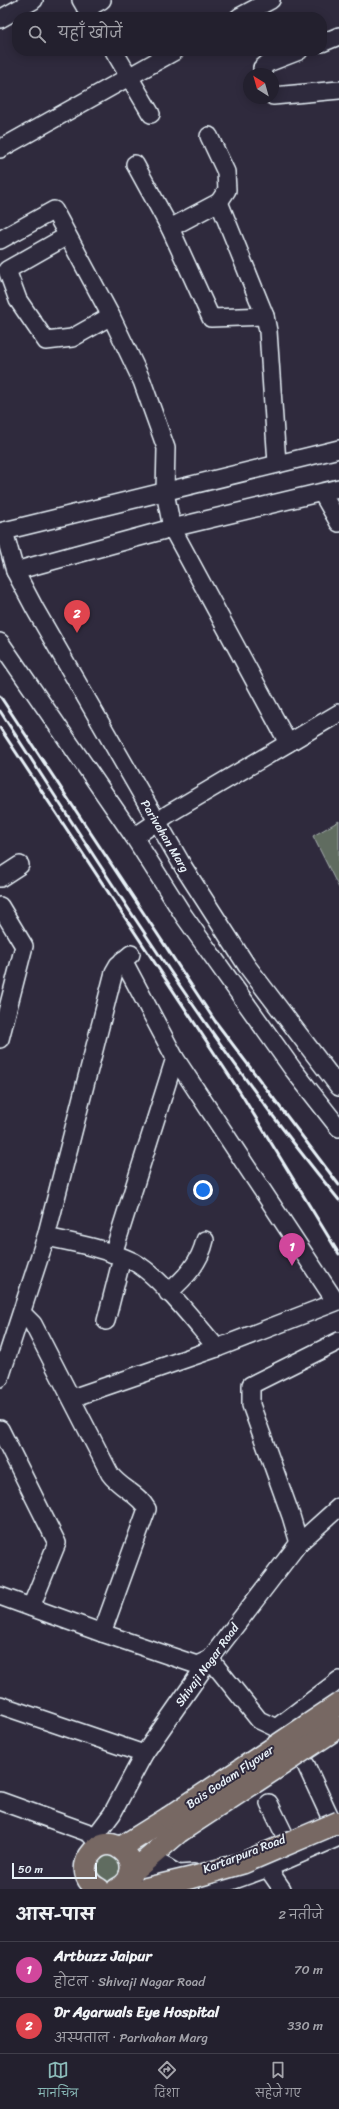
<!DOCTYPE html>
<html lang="hi">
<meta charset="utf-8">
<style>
:root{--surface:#23202e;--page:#2f2d3a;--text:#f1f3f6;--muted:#a3a3aa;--line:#403e4a;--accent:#8bbbb9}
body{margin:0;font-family:Sriracha,"Playpen Sans Deva",sans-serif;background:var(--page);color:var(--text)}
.compass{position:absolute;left:243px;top:68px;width:36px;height:36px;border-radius:50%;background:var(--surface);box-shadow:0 2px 10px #0003;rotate:323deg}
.scale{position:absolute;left:12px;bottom:10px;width:85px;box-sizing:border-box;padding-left:4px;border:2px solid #e8f1f8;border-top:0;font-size:11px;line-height:14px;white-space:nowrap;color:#e8f1f8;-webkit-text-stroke:3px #2f2a3d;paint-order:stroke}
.you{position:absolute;left:203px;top:1190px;width:14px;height:14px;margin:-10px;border:3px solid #fff;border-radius:50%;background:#1a73e8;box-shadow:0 0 0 6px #1a73e833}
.badge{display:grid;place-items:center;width:26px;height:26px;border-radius:50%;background:var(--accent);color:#fff;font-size:13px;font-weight:700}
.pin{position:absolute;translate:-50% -33px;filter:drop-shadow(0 1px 2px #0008)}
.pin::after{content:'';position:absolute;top:21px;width:14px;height:12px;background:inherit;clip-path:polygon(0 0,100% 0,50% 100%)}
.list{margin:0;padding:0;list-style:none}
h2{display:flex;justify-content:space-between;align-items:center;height:52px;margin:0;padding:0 16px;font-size:17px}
h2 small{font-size:13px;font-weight:400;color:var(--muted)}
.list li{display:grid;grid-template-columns:26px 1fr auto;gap:12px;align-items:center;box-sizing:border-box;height:56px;padding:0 16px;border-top:1px solid var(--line)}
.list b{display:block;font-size:15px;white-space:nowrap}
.list p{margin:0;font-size:13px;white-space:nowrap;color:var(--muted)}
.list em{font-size:13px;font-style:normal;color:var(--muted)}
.icon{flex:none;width:22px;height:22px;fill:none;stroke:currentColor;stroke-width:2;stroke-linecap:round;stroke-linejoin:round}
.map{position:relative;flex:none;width:339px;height:1889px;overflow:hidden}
.search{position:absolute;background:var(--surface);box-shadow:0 2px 10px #0003;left:12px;right:12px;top:12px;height:44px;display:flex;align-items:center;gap:10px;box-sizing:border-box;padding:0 14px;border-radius:16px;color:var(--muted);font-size:15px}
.sheet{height:164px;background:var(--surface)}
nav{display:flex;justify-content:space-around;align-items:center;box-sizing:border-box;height:56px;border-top:1px solid var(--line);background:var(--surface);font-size:11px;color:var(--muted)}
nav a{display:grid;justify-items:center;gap:2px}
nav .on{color:var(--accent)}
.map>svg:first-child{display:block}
</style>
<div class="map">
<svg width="339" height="1889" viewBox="0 0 339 1889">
<rect width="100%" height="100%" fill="#2f2a3d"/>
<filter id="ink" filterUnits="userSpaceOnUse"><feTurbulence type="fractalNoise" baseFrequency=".025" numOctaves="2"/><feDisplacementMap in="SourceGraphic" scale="8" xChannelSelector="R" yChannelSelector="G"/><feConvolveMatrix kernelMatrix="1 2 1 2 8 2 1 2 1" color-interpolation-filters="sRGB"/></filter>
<g filter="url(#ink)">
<g fill="#616c60" stroke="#a4aeac">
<path d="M339,821V888L313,836Z"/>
<path d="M108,1853L120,1858L125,1871L114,1886L97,1883L95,1860Z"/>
</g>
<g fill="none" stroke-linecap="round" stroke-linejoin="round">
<defs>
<g id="minor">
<path d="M81,0L91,17"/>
<path d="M86,9L102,0"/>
<path d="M239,17L271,0"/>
<path d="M0,19L34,0"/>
<path d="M322,43L339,36"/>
<path d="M114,51L151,114"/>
<path d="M263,74L262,68L268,63L299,51"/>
<path d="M273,96L339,90"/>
<path d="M209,136L226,172L227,190L219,202"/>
<path d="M0,149L175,51"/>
<path d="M135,164L170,228L211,318L265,316"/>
<path d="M170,228L219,202L265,316L268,331L277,463"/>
<path d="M67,236L7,270L18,300L46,341L72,338L111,316"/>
<path d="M0,240L54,210L111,316L142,381L166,448L165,492L172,528L288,743"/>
<path d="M322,493L339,523"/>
<path d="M4,531L15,571L35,609L184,868L247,966L339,1087"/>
<path d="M0,532L339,449"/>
<path d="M15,571L172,528L339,488"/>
<path d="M0,642L134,837L184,916L292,1068L339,1128"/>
<path d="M134,837L170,813L339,713"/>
<path d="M0,878L20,865"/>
<path d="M0,906L24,946L0,1039"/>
<path d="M123,960L175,1058L336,1302L217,1348"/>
<path d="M46,1237C75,1243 107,1249 134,1262C160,1276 196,1324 217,1348L72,1398"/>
<path d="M113,1254L175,1058"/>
<path d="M168,1293C185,1278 200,1263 205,1240"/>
<path d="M22,1313L33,1324L110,1474C120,1488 139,1494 147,1509L102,1633"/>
<path d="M106,1321L122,1258"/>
<path d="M0,1378L46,1237L114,972L118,965L131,954"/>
<path d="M0,1429L57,1543L31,1607"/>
<path d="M299,1543L291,1516L251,1405V1385L339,1341"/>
<path d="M0,1596L102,1633L197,1665L210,1659L259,1720L276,1728L339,1680"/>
<path d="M0,1705L144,1754"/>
<path d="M289,1744L306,1765L331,1819"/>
<path d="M0,1801L89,1833L100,1846"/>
<path d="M269,1803L286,1838"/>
<path d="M94,1838L112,1814L144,1754L210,1659L299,1543L339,1507"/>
<path d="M149,1857L178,1874L194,1873"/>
<path d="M262,1860L282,1889"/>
<path d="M130,1888L166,1867"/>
<path d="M209,1889L268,1868L339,1837"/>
</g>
<g id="major">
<path d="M120,1848L168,1818"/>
<path d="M130,1874L179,1832"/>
<path d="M99,1889C67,1873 98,1829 122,1850C127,1854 131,1860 131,1866C132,1876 126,1885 117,1889"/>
</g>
</defs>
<use href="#minor" stroke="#e8f1f8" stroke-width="20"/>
<use href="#major" stroke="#e8f1f8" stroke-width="24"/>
<use href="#minor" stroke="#2f2a3d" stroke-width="17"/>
<use href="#major" stroke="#776864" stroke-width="21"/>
<g stroke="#e8f1f8" stroke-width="3">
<path d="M0,696L215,1021L339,1185"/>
<path d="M0,711C108,877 213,1047 339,1200"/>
<path d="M0,728L240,1092L339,1254"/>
</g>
<defs>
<g id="major-bridge">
<path d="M168,1818L339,1704"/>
<path d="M179,1832L339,1727"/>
<path d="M144,1889L191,1878L243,1863L339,1822"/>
</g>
</defs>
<use href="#major-bridge" stroke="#e8f1f8" stroke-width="24" stroke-linecap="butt"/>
<use href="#major-bridge" stroke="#776864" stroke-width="21"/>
</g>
</g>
<g text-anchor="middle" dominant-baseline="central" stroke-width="4" stroke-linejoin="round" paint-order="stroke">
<g font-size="12" fill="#e8f1f8" stroke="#2f2a3d">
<text transform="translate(165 836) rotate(59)">Parivahan Marg</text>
<text transform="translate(207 1665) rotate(-54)">Shivaji Nagar Road</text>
<text transform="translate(230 1777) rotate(-34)">Bais Godam Flyover</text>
<text transform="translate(244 1854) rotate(-21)">Kartarpura Road</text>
</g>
</g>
</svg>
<svg class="compass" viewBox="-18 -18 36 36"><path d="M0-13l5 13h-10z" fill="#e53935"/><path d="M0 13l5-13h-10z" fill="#a3a3aa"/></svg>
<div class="scale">50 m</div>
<div class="you"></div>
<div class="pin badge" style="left:292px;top:1266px;background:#d1479c">1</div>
<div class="pin badge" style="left:77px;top:633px;background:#e0444e">2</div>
<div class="search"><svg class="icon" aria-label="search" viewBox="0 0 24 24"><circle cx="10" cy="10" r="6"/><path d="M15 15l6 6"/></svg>यहाँ खोजें</div>
</div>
<section class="sheet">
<h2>आस-पास<small>2 नतीजे</small></h2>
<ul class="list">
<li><span class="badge" style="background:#d1479c">1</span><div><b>Artbuzz Jaipur</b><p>होटल · Shivaji Nagar Road</p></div><em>70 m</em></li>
<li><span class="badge" style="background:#e0444e">2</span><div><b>Dr Agarwals Eye Hospital</b><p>अस्पताल · Parivahan Marg</p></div><em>330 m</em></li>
</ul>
</section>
<nav>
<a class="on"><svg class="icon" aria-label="map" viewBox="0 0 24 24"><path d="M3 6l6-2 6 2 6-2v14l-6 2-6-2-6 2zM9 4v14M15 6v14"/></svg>मानचित्र</a>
<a><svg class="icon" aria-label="directions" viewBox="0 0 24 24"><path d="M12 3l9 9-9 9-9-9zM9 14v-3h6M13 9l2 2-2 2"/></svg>दिशा</a>
<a><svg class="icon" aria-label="saved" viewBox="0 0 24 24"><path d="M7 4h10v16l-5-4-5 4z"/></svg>सहेजे गए</a>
</nav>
